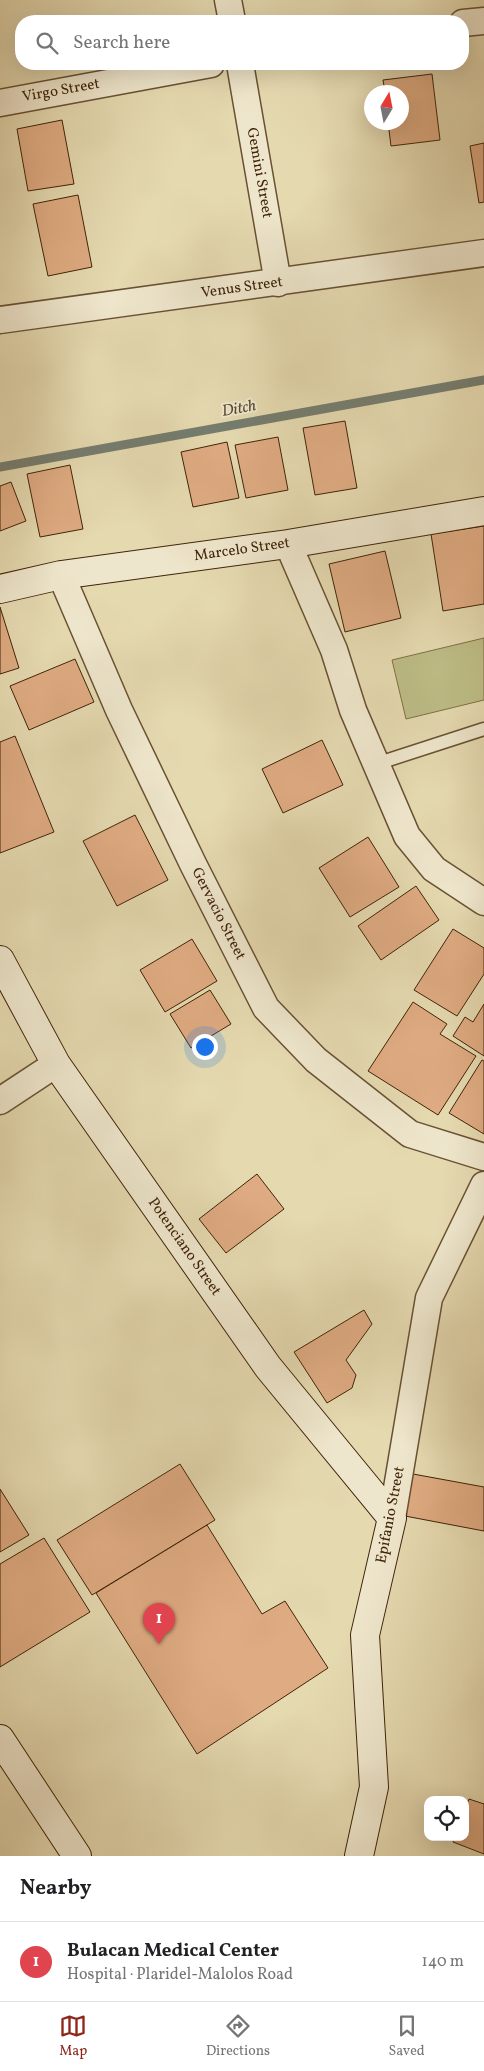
<!DOCTYPE html>
<meta charset="utf-8">
<style>
:root{--surface:#fff;--page:#f6f6f6;--text:#202124;--muted:#757577;--line:#e0e0e0;--accent:#8f2418}
body{margin:0;font-family:Vollkorn,serif;background:var(--page);color:var(--text)}
.controls{position:absolute;right:15px;bottom:15px;display:grid;overflow:hidden;border-radius:10px;box-shadow:0 5px 20px #0002}
.controls button{width:45px;height:45px;display:grid;place-items:center;padding:0;border:0;border-bottom:1px solid var(--line);background:var(--surface);color:var(--text);font:25px sans-serif}
.compass{position:absolute;left:364px;top:85px;width:45px;height:45px;border-radius:50%;background:var(--surface);box-shadow:0 5px 20px #0002;rotate:10deg}
.you{position:absolute;left:204px;top:1046px;width:18px;height:18px;margin:-12px;border:4px solid #fff;border-radius:50%;background:#1a73e8;box-shadow:0 0 0 8px #1a73e833}
.badge{display:grid;place-items:center;width:32px;height:32px;border-radius:50%;background:var(--accent);color:#fff;font-size:16px;font-weight:700}
.pin{position:absolute;translate:-50% -41px;filter:drop-shadow(0 1px 2px #0008)}
.pin::after{content:'';position:absolute;top:26px;width:18px;height:15px;background:inherit;clip-path:polygon(0 0,100% 0,50% 100%)}
.list{margin:0;padding:0;list-style:none}
h2{display:flex;justify-content:space-between;align-items:center;height:65px;margin:0;padding:0 20px;font-size:21px}
h2 small{font-size:16px;font-weight:400;color:var(--muted)}
.list li{display:grid;grid-template-columns:32px 1fr auto;gap:15px;align-items:center;box-sizing:border-box;height:80px;padding:0 20px;border-top:1px solid var(--line)}
.list b{display:block;font-size:19px;white-space:nowrap}
.list p{margin:0;font-size:16px;white-space:nowrap;color:var(--muted)}
.list em{font-size:16px;font-style:normal;color:var(--muted)}
.icon{flex:none;width:28px;height:28px;fill:none;stroke:currentColor;stroke-width:2;stroke-linecap:round;stroke-linejoin:round}
.map{position:relative;flex:none;width:484px;height:1856px;overflow:hidden}
.search{position:absolute;background:var(--surface);box-shadow:0 5px 20px #0002;left:15px;right:15px;top:15px;height:55px;display:flex;align-items:center;gap:12px;box-sizing:border-box;padding:0 18px;border-radius:20px;color:var(--muted);font-size:19px}
.sheet{height:145px;background:var(--surface)}
nav{display:flex;justify-content:space-around;align-items:center;box-sizing:border-box;height:70px;border-top:1px solid var(--line);background:var(--surface);font-size:14px;color:var(--muted)}
nav a{display:grid;justify-items:center;gap:2px}
nav .on{color:var(--accent)}
.map>svg:first-child{display:block}
</style>
<div class="map">
<svg width="484" height="1856" viewBox="0 0 484 1856">
<rect width="100%" height="100%" fill="#e5d9b0"/>
<filter id="stains"><feTurbulence type="fractalNoise" baseFrequency=".004" numOctaves="4"/><feColorMatrix values="0 0 0 0 .2 0 0 0 0 .09 0 0 0 0 .02 0 0 0 .5 -.17"/></filter>
<radialGradient id="worn" r=".72"><stop offset=".6" stop-color="#630" stop-opacity="0"/><stop offset="1" stop-color="#630" stop-opacity=".3"/></radialGradient>
<path fill="#bdbc86" stroke="#7e7047" d="M484,638V700L406,719L392,660Z"/>
<g fill="none" stroke-linecap="round" stroke-linejoin="round">
<path stroke="#757d6f" stroke-width="9" d="M0,467L484,380"/>
</g>
<g fill="#dfab82" stroke="#402408">
<path d="M432,74L440,140L391,146L388,122H402V92H385L383,80Z"/>
<path d="M62,120L74,184L28,191L17,129Z"/>
<path d="M484,143V202L479,203L470,146Z"/>
<path d="M78,195L92,267L48,276L33,204Z"/>
<path d="M345,421L357,488L315,495L303,428Z"/>
<path d="M278,437L288,490L246,498L235,445Z"/>
<path d="M227,442L239,498L193,507L181,452Z"/>
<path d="M70,465L83,529L40,537L27,474Z"/>
<path d="M11,482L26,521L0,531V486Z"/>
<path d="M484,526V604L443,611L431,534Z"/>
<path d="M385,551L401,618L345,632L329,564Z"/>
<path d="M0,607L19,668L0,674Z"/>
<path d="M75,659L94,702L29,730L10,686Z"/>
<path d="M15,736L54,832L0,853V742Z"/>
<path d="M322,740L343,785L283,813L262,769Z"/>
<path d="M135,815L168,880L117,906L83,841Z"/>
<path d="M368,837L399,887L350,917L319,868Z"/>
<path d="M416,886L439,920L381,960L358,926Z"/>
<path d="M453,929L484,948V974L457,1016L414,990Z"/>
<path d="M192,939L217,981L165,1012L140,970Z"/>
<path d="M210,990L231,1024L191,1048L170,1014Z"/>
<path d="M413,1002L447,1024L440,1034L476,1056L438,1115L368,1071Z"/>
<path d="M484,1004V1056L453,1036L465,1017L473,1022Z"/>
<path d="M482,1060L484,1061V1134L449,1113Z"/>
<path d="M257,1174L284,1209L226,1253L199,1219Z"/>
<path d="M364,1310L372,1324L346,1360L356,1375L352,1388L327,1403L294,1352Z"/>
<path d="M180,1464L215,1520L92,1595L57,1540Z"/>
<path d="M413,1474L484,1487V1531L405,1516Z"/>
<path d="M0,1489L29,1535L0,1552Z"/>
<path d="M207,1525L262,1614L285,1601L328,1668L197,1754L96,1593Z"/>
<path d="M44,1538L90,1612L0,1667V1564Z"/>
<path d="M469,1799L484,1804V1854L453,1842L455,1837H465V1809Z"/>
</g>
<g fill="none" stroke-linecap="round" stroke-linejoin="round">
<defs>
<path id="lane" d="M376,764L484,729"/>
<g id="street">
<path d="M228,0L232,21"/>
<path d="M463,23L484,21"/>
<path d="M240,64L278,283"/>
<path d="M0,103L211,64"/>
<path d="M0,320L484,253"/>
<path d="M288,544L334,650L353,710L407,836L434,869L484,902"/>
<path d="M61,575L119,710L193,864L266,1008L316,1060L410,1134L484,1157"/>
<path d="M0,1101L56,1064"/>
<path d="M392,1518L429,1298L484,1185"/>
</g>
<g id="secondary">
<path d="M0,589L61,575L288,544L484,511"/>
<path d="M0,960L56,1064L268,1367L392,1518L365,1635L374,1787L359,1856"/>
<path d="M0,1739L77,1856"/>
</g>
</defs>
<use href="#lane" stroke="#695132" stroke-width="15"/>
<use href="#street" stroke="#695132" stroke-width="29"/>
<use href="#secondary" stroke="#402408" stroke-width="30"/>
<use href="#lane" stroke="#eee6cc" stroke-width="12"/>
<use href="#street" stroke="#eee6cc" stroke-width="26"/>
<use href="#secondary" stroke="#eee6cc" stroke-width="28"/>
</g>
<g text-anchor="middle" dominant-baseline="central" stroke-width="4" stroke-linejoin="round" paint-order="stroke">
<g font-size="15" fill="#402408" stroke="#eee6cc">
<text transform="translate(61 91) rotate(-10)">Virgo Street</text>
<text transform="translate(259 173) rotate(80)">Gemini Street</text>
<text transform="translate(242 288) rotate(-8)">Venus Street</text>
<text transform="translate(242 550) rotate(-8)">Marcelo Street</text>
<text transform="translate(218 914) rotate(63)">Gervacio Street</text>
<text transform="translate(184 1247) rotate(55)">Potenciano Street</text>
<text transform="translate(391 1515) rotate(-79)">Epifanio Street</text>
</g>
<g font-size="16" font-style="italic" fill="#564933" stroke="#eee6cc">
<text transform="translate(239 409) rotate(-10)">Ditch</text>
</g>
</g>
<rect width="100%" height="100%" filter="url(#stains)"/>
<rect width="100%" height="100%" fill="url(#worn)"/>
</svg>
<div class="controls">
<button><svg class="icon" aria-label="locate" viewBox="0 0 24 24"><circle cx="12" cy="12" r="6"/><path d="M12 2v4M12 18v4M2 12h4M18 12h4"/></svg></button>
</div>
<svg class="compass" viewBox="-18 -18 36 36"><path d="M0-13l5 13h-10z" fill="#e53935"/><path d="M0 13l5-13h-10z" fill="#757577"/></svg>
<div class="you"></div>
<div class="pin badge" style="left:159px;top:1644px;background:#e0444e">1</div>
<div class="search"><svg class="icon" aria-label="search" viewBox="0 0 24 24"><circle cx="10" cy="10" r="6"/><path d="M15 15l6 6"/></svg>Search here</div>
</div>
<section class="sheet">
<h2>Nearby<small></small></h2>
<ul class="list">
<li><span class="badge" style="background:#e0444e">1</span><div><b>Bulacan Medical Center</b><p>Hospital · Plaridel-Malolos Road</p></div><em>140 m</em></li>
</ul>
</section>
<nav>
<a class="on"><svg class="icon" aria-label="map" viewBox="0 0 24 24"><path d="M3 6l6-2 6 2 6-2v14l-6 2-6-2-6 2zM9 4v14M15 6v14"/></svg>Map</a>
<a><svg class="icon" aria-label="directions" viewBox="0 0 24 24"><path d="M12 3l9 9-9 9-9-9zM9 14v-3h6M13 9l2 2-2 2"/></svg>Directions</a>
<a><svg class="icon" aria-label="saved" viewBox="0 0 24 24"><path d="M7 4h10v16l-5-4-5 4z"/></svg>Saved</a>
</nav>
